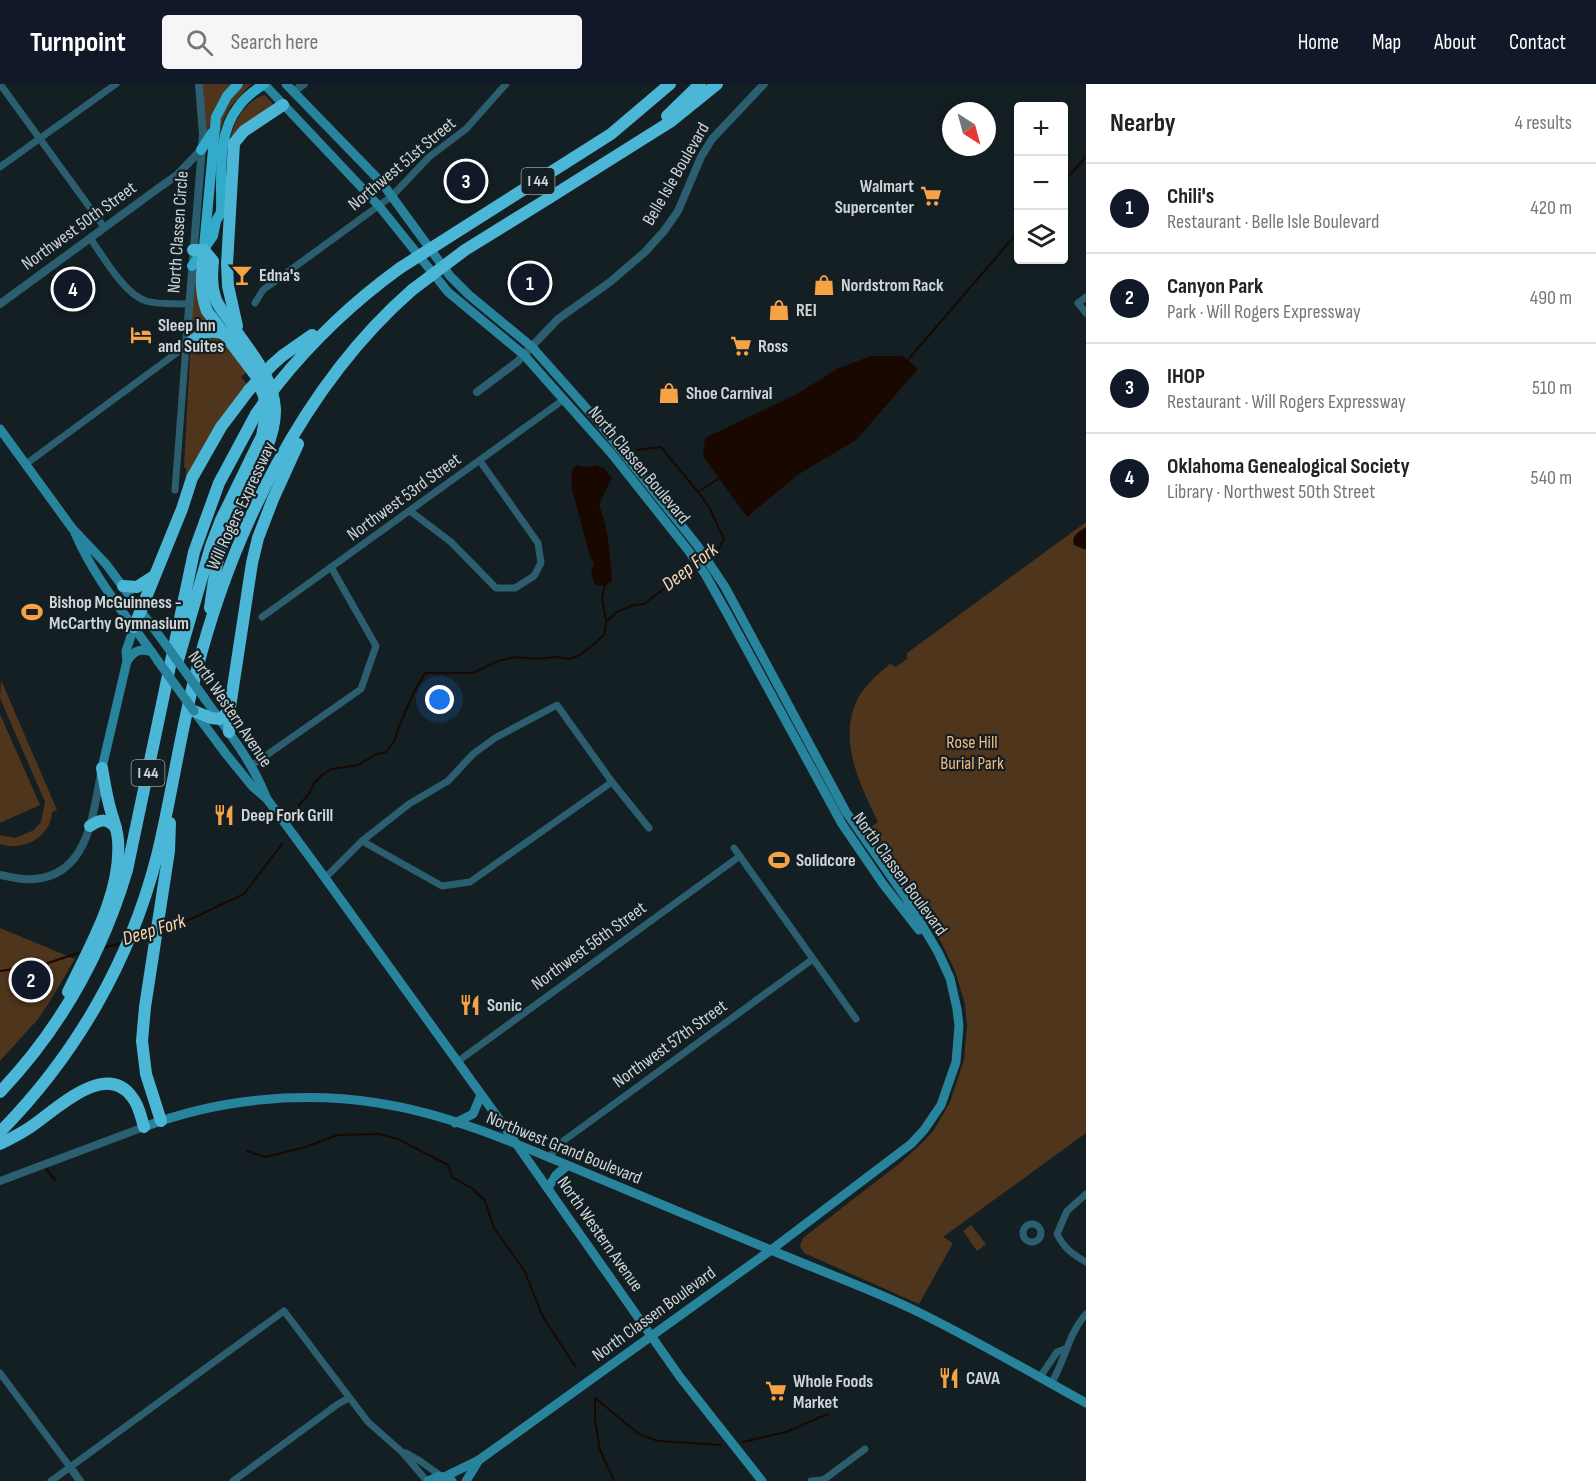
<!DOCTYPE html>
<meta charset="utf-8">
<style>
:root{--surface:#fff;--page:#f6f6f6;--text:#222;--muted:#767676;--line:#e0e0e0;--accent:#111827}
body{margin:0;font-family:"Sofia Sans Condensed",sans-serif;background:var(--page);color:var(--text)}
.controls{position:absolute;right:18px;top:18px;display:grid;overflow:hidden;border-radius:6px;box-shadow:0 3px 9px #0003}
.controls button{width:54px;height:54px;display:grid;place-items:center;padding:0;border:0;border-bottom:2px solid var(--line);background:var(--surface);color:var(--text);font:30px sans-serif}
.compass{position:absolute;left:942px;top:18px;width:54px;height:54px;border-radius:50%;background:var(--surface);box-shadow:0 3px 9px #0003;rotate:144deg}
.you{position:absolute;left:440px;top:616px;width:21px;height:21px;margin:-15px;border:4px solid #fff;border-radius:50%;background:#1a73e8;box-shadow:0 0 0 9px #1a73e833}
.badge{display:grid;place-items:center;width:39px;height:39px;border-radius:50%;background:var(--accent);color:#fff;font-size:20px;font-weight:700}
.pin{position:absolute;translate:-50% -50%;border:3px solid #fff;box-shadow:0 2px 6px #0006}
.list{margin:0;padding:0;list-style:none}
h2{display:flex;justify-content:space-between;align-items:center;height:78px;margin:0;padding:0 24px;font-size:26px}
h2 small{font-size:20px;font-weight:400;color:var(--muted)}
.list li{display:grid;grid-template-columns:39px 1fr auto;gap:18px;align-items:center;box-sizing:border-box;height:90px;padding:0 24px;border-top:2px solid var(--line)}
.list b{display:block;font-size:22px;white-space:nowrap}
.list p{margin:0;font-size:20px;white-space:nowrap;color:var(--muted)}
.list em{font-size:20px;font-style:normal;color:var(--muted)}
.icon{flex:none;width:33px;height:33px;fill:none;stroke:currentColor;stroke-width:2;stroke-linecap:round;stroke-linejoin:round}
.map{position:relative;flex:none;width:1086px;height:1397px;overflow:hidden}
header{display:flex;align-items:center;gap:36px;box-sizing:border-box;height:84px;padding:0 30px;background:var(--accent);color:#fff}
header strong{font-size:28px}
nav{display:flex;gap:33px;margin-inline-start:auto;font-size:21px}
.search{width:420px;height:54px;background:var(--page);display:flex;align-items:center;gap:15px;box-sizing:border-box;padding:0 21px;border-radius:6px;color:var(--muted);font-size:22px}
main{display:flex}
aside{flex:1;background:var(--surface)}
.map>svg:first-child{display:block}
</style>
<header>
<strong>Turnpoint</strong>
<div class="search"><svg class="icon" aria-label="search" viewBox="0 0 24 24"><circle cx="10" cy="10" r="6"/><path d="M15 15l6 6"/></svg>Search here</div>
<nav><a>Home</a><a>Map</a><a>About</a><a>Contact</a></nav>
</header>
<main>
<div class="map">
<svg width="1086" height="1397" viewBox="0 0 1086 1397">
<rect width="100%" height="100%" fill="#141f23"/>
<g fill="#4f351b">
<path d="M203,0H233L217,21L206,53Z"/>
<path d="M245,0H251L231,22L224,35L220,49L211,144C213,114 212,49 224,24C228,15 237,6 245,0Z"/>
<path d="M265,11L273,20L237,46L233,52L231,51C236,35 247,15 265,11Z"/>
<path d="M194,184L213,242L193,249L190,248Z"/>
<path d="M220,251L248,287L241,293L248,301L186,402V384L184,383L190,270C194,256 207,252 220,251Z"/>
<path d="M1086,438V1049L943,1153L953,1159L919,1220L804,1169L800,1162L803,1154L900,1079L922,1059L934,1046L950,1018L964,976L967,942L965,920L955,887L941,858L864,748L878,738C860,701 837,655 858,614C866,600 878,590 890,580L896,583L907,575V569Z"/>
<path d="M1,596L57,726L52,728C51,753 23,768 0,760V751L15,754L34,746L41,738L45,718L0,614Z"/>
<path d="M0,630L40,721L0,739Z"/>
<path d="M0,844L75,875L50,917L38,935L0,977Z"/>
<path d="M971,1141L986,1160L977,1167L963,1147Z"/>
</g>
<g fill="#190800">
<path d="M871,272H903L918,285L856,356L799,390L747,433L703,372L705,354L797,310L837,285Z"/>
<path d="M577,381L586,383L597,381L601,384L603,383L612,394L599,421C609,445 610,471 612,497L605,502L595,501L591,489L594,480L589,469L572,405L571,393L573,384Z"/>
<path d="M1086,443V466L1074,461C1071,451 1079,448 1086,443Z"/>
</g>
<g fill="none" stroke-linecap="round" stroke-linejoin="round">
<g stroke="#190800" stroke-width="2">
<path d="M1064,97L1086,73"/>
<path d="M906,278L1018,148"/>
<path d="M637,366L661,363L698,408"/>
<path d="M707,470L720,463L724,455L709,423L698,408L721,393"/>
<path d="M605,501L602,514L606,537"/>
<path d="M299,739V721L309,710L314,699L322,691L332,685L358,681L377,670L386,668L395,656L398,645L413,610L425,589H473L498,577L515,573L536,575L556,573L570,575L577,572L583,569L604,551L606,538L617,528L634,521L644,520L669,501L683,484L694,477"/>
<path d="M162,846L195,833L244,810L282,760"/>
<path d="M133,855L151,850"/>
<path d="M102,864L122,859"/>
<path d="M0,887L42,881L81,868"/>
<path d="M247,1067L265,1073L306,1063L337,1051L379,1050L398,1055L448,1081L452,1093L473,1105L485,1117L494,1144L524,1186L543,1233L575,1282"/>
<path d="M46,1085L55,1096"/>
<path d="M595,1314L639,1350L658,1357L721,1361"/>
<path d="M595,1314V1336L600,1366L614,1397"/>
<path d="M743,1358L786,1348L828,1330"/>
</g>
<g stroke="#2b5e6e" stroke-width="7">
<path d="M0,0L104,143"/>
<path d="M0,83L116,0"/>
<path d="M90,154C103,172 124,210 146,217C159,221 176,219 189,220"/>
<path d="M1086,213L1078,219L1086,229"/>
<path d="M255,219L263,206L392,112L429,73L466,45L506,0"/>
<path d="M26,380L186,262"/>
<path d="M175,406L186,262"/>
<path d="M410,427L451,458L496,504H515L534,492L541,479L538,459L480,377"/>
<path d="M262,533L563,316"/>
<path d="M251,682L361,605L376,562L331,483"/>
<path d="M362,757L442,802L470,798L612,698"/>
<path d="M734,764L856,935"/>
<path d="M325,794L362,757L409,720L448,697L473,670L495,654L557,621L612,698L649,744"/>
<path d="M457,978L740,772"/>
<path d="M550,1075L555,1063L813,875"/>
<path d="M1086,1110L1067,1127L1057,1150C1064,1164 1072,1170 1086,1178"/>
<circle cx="1032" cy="1149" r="9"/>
<path d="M0,1289L70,1383"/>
<path d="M1040,1293L1057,1268L1065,1265"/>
<path d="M1051,1300C1065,1277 1068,1250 1086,1230"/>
<path d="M406,1369L420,1377L441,1392"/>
<path d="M51,1397L284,1227L368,1338L402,1368L427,1397"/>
<path d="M233,1397L338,1320L349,1314"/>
<path d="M811,1397L822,1396"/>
<path d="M822,1397L865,1365"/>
</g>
<g stroke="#2b5e6e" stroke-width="8">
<path d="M293,8L304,0"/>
<path d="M0,220L160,103L177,91L201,66"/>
<path d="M186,262L203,51L199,0"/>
<path d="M477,308L517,278L558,235L610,198L645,168L664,147L678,127L701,73L712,55L764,0"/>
<path d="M0,791C14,794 28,797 42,794C89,785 93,728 101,690"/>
<path d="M0,1097L144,1043"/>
<path d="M70,1383L80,1397"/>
</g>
<g stroke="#28839c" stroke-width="9">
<path d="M264,0L379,122L448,208L524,271L611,369L688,466L705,490L728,531L842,740L883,800L919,846"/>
<path d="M286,0L382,99L450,192L469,211L532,263L596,335L697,461L725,503L846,728L906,814L938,868L950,894L957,925L959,942L956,978L941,1021L924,1046L911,1060L771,1166L479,1376L444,1393"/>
<path d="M0,345L72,444L106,480L166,561"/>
<path d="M75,449C95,496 129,535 158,577"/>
<path d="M127,577C134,567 139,564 152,568"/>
<path d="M205,615C227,646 252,677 266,713"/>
<path d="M194,627L226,670L252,702L267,715L320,787L501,1038L680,1293L762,1397"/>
<path d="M102,684L127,577L126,567L134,543"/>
<path d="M455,1039L473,1030L481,1011"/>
<path d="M144,1043C218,1015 300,1007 378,1019C463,1032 543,1072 622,1104C680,1128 738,1152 795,1176C834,1192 874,1207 912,1225C972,1254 1028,1287 1086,1319"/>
<path d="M548,1104L556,1091L567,1082"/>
<path d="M428,1397L439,1392L452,1397"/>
<path d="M466,1397L479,1376"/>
</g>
<g stroke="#34aacb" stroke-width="10">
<path d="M201,66L212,49"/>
<path d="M204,163L216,33L227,12L238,0"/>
<path d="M192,182L213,152L216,137L221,128C222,94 216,50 239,22C245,13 255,6 264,0"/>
</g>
<g stroke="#4bb6d6" stroke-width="12">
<path d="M667,32L700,0"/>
<path d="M549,114L670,38L717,0"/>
<path d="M193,166H204L213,177C212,189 211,201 215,213C217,221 224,229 229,236C246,264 273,290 275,325C276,363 244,404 229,439C218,466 214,494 210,524"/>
<path d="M237,242L228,202L227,180L234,59L244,47L283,21"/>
<path d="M186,262C200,251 206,244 225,250"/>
<path d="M272,281L282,272L312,251"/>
<path d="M277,301C313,256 353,218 400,184"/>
<path d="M123,502L137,503L154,492"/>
<path d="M134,543L182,425L192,394L221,343L249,306"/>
<path d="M178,576L211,462L221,436L262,352L266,330L264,312L256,292L207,227C199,206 202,187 204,166"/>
<path d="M194,627L211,634L220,635L227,629L230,623"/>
<path d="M229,648L230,623L252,479L258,454L273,415L298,360"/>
<path d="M90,742C101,735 107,734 116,744"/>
<path d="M68,908C90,862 122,809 118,756C117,743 112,733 109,720C106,708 104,696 102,684"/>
<path d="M0,1008C60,945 102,870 127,786L194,468L219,399L256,330"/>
<path d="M161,1037L146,990L142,957L145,923L169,767L170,739"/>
<path d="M0,1048C76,971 130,877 157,772C172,711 180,649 196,589C231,451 303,301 412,206"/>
<path d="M0,1060C10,1055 20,1050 29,1044C54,1028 105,975 132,1013C139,1021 141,1033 144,1043"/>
</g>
<g stroke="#28839c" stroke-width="9">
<path d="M166,561L205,615"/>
<path d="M158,577L194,627"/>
</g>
<g stroke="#4bb6d6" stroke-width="12">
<path d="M400,184L611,50L670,0"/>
<path d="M412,206L465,166L549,114"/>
<path d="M249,306L272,281"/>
<path d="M256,330L277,301"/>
</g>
</g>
<defs>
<symbol id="supermarket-bare" viewBox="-9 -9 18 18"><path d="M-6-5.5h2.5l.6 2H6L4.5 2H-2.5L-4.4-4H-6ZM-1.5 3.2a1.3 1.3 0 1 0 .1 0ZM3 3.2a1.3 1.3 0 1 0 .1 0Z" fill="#f5a346" stroke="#141f23" stroke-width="2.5" paint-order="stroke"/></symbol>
<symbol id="bar-bare" viewBox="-9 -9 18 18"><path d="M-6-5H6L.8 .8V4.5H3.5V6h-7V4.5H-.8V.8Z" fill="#f5a346" stroke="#141f23" stroke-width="2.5" paint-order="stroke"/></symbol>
<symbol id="shop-bare" viewBox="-9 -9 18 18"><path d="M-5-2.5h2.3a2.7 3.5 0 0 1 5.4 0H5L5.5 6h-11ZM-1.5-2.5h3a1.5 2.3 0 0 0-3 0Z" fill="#f5a346" stroke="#141f23" stroke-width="2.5" paint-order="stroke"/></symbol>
<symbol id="hotel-bare" viewBox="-9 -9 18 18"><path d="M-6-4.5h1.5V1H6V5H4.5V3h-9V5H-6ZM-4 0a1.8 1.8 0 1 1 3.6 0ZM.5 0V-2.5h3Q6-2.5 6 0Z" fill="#f5a346" stroke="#141f23" stroke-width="2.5" paint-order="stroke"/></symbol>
<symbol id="stadium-bare" viewBox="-9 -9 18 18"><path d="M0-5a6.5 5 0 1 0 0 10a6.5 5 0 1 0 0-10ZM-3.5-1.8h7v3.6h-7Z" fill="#f5a346" stroke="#141f23" stroke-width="2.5" paint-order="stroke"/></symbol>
<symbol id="restaurant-bare" viewBox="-9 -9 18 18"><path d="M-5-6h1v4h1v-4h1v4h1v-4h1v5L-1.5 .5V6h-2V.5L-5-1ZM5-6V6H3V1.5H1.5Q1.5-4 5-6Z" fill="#f5a346" stroke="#141f23" stroke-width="2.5" paint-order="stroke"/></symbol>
</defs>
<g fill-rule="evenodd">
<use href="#supermarket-bare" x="916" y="97" width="30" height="30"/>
<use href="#bar-bare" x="227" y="176" width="30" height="30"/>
<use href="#shop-bare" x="809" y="186" width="30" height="30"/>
<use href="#shop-bare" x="764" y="211" width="30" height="30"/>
<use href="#hotel-bare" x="126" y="236" width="30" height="30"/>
<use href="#supermarket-bare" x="726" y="247" width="30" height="30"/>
<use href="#shop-bare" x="654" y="294" width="30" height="30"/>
<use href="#stadium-bare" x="17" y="513" width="30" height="30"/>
<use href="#restaurant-bare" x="209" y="716" width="30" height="30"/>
<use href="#stadium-bare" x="764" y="761" width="30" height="30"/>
<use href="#restaurant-bare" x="455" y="906" width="30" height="30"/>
<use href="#restaurant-bare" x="934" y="1279" width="30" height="30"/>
<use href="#supermarket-bare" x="761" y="1292" width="30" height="30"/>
</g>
<g text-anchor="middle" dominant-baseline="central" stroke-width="4.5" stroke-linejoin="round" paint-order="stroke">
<g fill="#141f23" stroke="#969ea1" stroke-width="1.5">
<rect x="521.5" y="84" width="33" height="26" rx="4.5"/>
<rect x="131.5" y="676" width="33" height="26" rx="4.5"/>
</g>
<g font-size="16" font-weight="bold" fill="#cdd5d7">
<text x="538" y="97">I 44</text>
<text x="148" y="689">I 44</text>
</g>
<g font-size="18" fill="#cdd5d7" stroke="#141f23">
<text transform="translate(402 80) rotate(-40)">Northwest 51st Street</text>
<text transform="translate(676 90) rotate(-60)">Belle Isle Boulevard</text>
<text transform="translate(79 142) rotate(-36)">Northwest 50th Street</text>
<text transform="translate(178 148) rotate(-86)">North Classen Circle</text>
<text transform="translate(639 381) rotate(50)">North Classen Boulevard</text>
<text transform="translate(404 413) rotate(-36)">Northwest 53rd Street</text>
<text transform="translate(241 422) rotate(-65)">Will Rogers Expressway</text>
<text transform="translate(230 625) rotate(56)">North Western Avenue</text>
<text transform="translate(900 790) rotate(54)">North Classen Boulevard</text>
<text transform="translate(589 862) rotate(-36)">Northwest 56th Street</text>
<text transform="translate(670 960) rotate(-36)">Northwest 57th Street</text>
<text transform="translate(564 1064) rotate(22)">Northwest Grand Boulevard</text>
<text transform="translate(600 1150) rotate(55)">North Western Avenue</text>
<text transform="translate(654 1230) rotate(-36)">North Classen Boulevard</text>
</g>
<g font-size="18" font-weight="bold" fill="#cdd5d7" stroke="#141f23" text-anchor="start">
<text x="914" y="102" text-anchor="end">Walmart<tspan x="914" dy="21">Supercenter</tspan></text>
<text x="259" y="191">Edna's</text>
<text x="841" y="201">Nordstrom Rack</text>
<text x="796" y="226">REI</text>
<text x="158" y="241">Sleep Inn<tspan x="158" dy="21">and Suites</tspan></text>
<text x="758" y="262">Ross</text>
<text x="686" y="309">Shoe Carnival</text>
<text x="49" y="518">Bishop McGuinness -<tspan x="49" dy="21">McCarthy Gymnasium</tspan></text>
<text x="241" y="731">Deep Fork Grill</text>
<text x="796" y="776">Solidcore</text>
<text x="487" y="921">Sonic</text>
<text x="966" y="1294">CAVA</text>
<text x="793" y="1297">Whole Foods<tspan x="793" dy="21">Market</tspan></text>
</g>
<g font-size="18" fill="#f5b97d" stroke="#141f23">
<text x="972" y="658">Rose Hill<tspan x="972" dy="21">Burial Park</tspan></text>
</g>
<g font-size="20" font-style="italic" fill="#fad5b2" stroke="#141f23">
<text transform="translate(690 483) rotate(-38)">Deep Fork</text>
<text transform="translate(154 846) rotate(-17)">Deep Fork</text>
</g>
</g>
</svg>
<div class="controls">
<button>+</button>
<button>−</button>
<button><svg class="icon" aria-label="layers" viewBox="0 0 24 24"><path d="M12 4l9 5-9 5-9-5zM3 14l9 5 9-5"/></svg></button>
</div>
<svg class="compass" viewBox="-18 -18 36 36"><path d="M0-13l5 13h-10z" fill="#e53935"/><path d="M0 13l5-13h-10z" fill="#767676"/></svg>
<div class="you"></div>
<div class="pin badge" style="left:530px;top:199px">1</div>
<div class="pin badge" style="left:31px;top:896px">2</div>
<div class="pin badge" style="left:466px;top:97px">3</div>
<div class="pin badge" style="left:73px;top:205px">4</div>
</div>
<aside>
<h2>Nearby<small>4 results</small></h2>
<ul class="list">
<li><span class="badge">1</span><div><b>Chili's</b><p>Restaurant · Belle Isle Boulevard</p></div><em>420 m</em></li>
<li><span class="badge">2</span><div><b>Canyon Park</b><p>Park · Will Rogers Expressway</p></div><em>490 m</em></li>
<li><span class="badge">3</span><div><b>IHOP</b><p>Restaurant · Will Rogers Expressway</p></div><em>510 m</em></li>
<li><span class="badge">4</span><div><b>Oklahoma Genealogical Society</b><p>Library · Northwest 50th Street</p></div><em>540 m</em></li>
</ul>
</aside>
</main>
